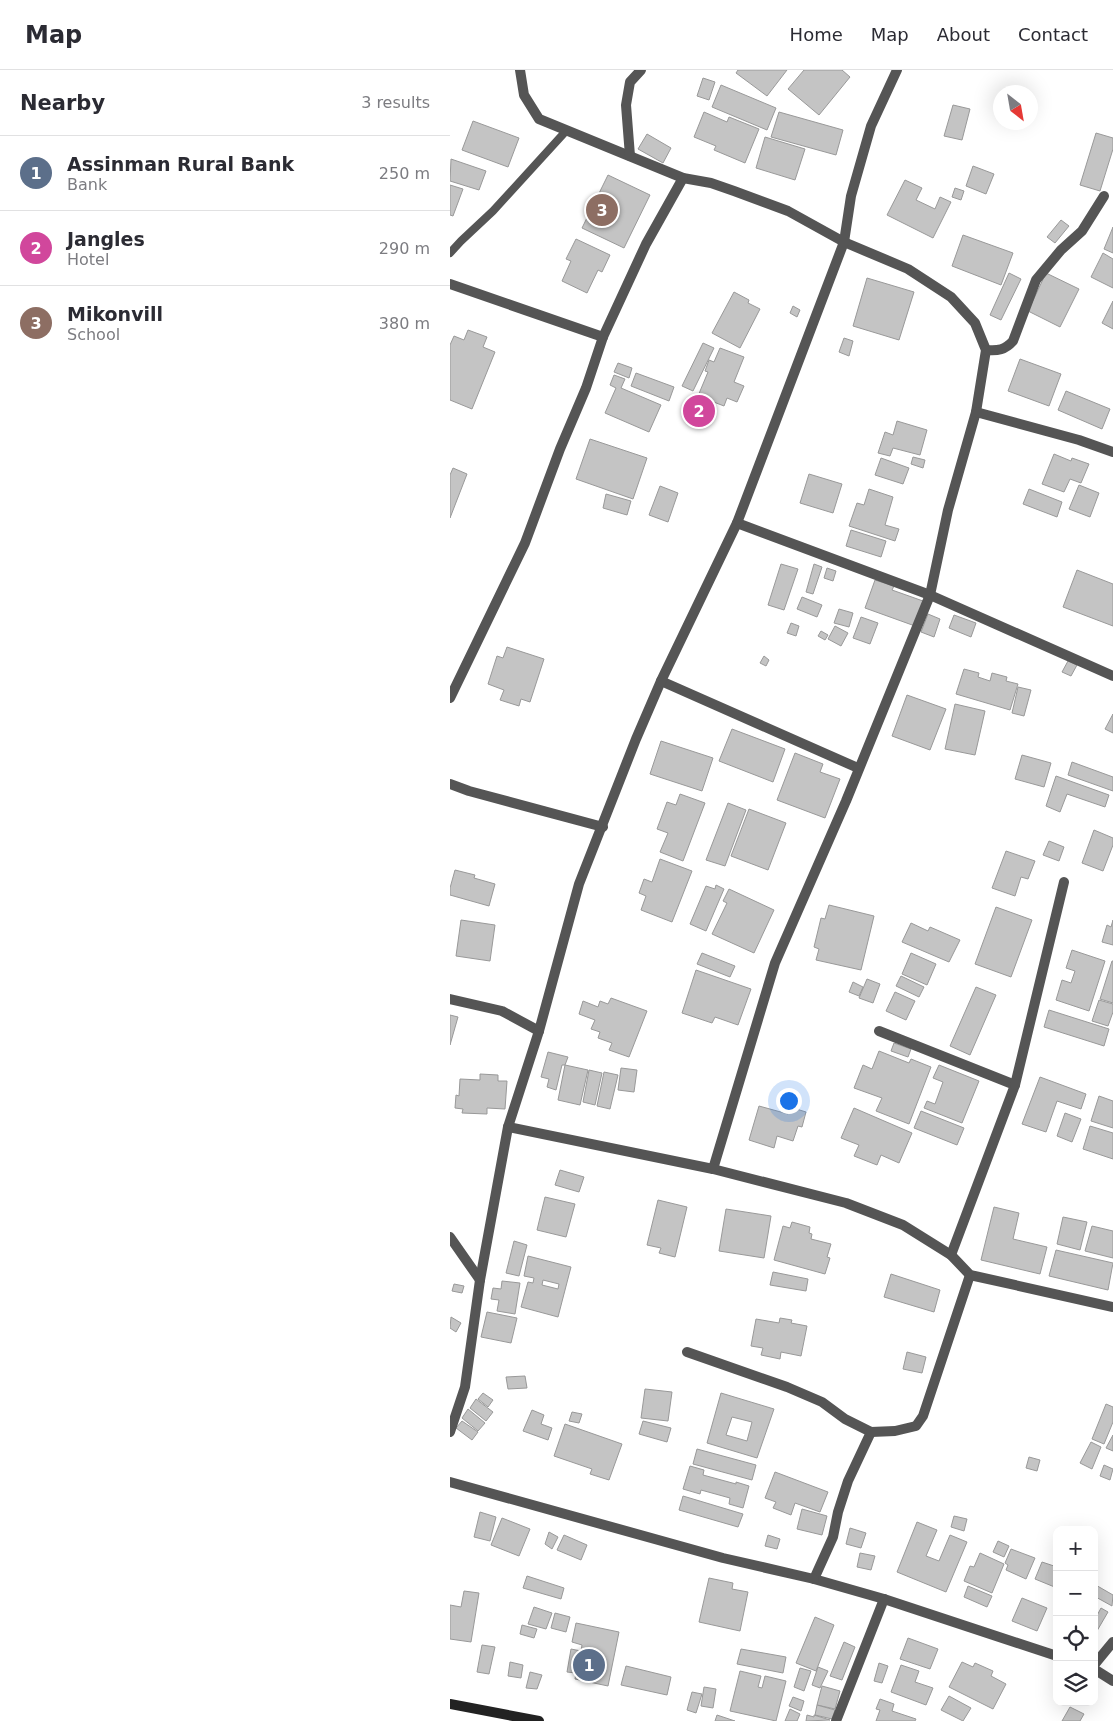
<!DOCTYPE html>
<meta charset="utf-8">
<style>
:root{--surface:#fff;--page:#f2f2f3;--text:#2b2b33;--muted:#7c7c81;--line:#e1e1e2;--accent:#2563eb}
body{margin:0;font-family:"DejaVu Sans",sans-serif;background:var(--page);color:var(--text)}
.controls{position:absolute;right:15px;bottom:15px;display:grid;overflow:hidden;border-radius:10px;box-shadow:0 5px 20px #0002}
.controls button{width:45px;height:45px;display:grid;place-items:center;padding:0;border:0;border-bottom:1px solid var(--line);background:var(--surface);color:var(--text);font:25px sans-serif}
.compass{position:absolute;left:543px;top:15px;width:45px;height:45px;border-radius:50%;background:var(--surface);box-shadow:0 5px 20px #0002;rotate:149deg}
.you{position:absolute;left:338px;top:1030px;width:18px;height:18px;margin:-12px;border:4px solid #fff;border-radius:50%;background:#1a73e8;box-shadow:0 0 0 8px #1a73e833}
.badge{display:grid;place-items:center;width:32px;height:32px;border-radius:50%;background:var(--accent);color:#fff;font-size:16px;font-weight:700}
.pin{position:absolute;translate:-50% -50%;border:2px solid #fff;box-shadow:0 1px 5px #0006}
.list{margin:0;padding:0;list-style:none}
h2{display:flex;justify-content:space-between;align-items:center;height:65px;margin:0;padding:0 20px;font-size:21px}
h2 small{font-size:16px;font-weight:400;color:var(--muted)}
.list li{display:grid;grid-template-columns:32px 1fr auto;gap:15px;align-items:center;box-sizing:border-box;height:75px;padding:0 20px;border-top:1px solid var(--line)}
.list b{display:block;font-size:19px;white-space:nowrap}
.list p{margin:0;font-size:16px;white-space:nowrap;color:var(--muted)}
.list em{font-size:16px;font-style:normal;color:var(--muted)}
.icon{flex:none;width:28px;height:28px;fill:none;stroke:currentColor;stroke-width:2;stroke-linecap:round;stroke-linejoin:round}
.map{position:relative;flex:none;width:663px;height:1651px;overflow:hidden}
header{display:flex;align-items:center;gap:30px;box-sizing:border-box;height:70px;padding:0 25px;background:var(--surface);border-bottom:1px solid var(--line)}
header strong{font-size:24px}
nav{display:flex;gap:28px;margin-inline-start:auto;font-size:18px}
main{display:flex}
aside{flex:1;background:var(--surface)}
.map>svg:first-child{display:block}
</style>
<header>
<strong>Map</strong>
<nav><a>Home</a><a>Map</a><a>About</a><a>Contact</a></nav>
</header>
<main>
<aside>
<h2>Nearby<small>3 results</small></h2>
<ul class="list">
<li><span class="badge" style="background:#5c6f8a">1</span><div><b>Assinman Rural Bank</b><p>Bank</p></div><em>250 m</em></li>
<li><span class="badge" style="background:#d1479c">2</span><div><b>Jangles</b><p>Hotel</p></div><em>290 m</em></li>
<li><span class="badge" style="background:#8d6e63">3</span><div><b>Mikonvill</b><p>School</p></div><em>380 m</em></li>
</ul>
</aside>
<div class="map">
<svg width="663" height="1651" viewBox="0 0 663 1651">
<rect width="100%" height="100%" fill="#fff"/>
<g fill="#c4c4c4" stroke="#999" fill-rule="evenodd">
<path d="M288,0H337L317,26L286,3Z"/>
<path d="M354,0H392L400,7L369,45L338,19Z"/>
<path d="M253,8L265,12L259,30L247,26Z"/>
<path d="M271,15L326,38L317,60L262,37Z"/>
<path d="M503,35L520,39L512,70L494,66Z"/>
<path d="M254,42L277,52L279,47L309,59L295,93L264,80L266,76L244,67Z"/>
<path d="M329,42L393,60L386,85L321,67Z"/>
<path d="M23,51L69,68L58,97L12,80Z"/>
<path d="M646,63L663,68V79L650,121L630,115Z"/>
<path d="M197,64L221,78L213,93L188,79Z"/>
<path d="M315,67L355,79L345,110L306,98Z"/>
<path d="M1,89L36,101L29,120L0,111Z"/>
<path d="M523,96L544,104L536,124L516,116Z"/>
<path d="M158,105L200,125L174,178L132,158Z"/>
<path d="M455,110L472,118L466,130L485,139L490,127L501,132L483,168L437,145Z"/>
<path d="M0,115L13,119L3,146L0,145Z"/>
<path d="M505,118L514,121L511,130L502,127Z"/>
<path d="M611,150L619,156L605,173L597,167Z"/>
<path d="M663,157V183L654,179Z"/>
<path d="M513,165L563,183L551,215L502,196Z"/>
<path d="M126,169L160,185L152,202L148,200L137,223L112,211L121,191L116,189Z"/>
<path d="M653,183L663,189V218L641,207Z"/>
<path d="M559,203L571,209L551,250L540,245Z"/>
<path d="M596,203L629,219L610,257L578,241Z"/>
<path d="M417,208L464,222L449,270L403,256Z"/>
<path d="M284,222L299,230L298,233L310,239L290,278L262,263Z"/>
<path d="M663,231V259L652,253Z"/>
<path d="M343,236L350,240L347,247L340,243Z"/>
<path d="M18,260L37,267L33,277L45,282L22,339L0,330V275L4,266L14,270Z"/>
<path d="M394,268L403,271L399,286L389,282Z"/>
<path d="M253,273L264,278L243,321L232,316Z"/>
<path d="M270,278L294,287L284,312L294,316L287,332L277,328L274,336L248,326L258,302L255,301L259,290L264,292Z"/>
<path d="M570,289L611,304L599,336L558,321Z"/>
<path d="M168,293L182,298L179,308L164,302Z"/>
<path d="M186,303L224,317L219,331L181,316Z"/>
<path d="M164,305L175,309L171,318L211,335L199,362L155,343L166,318L160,315Z"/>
<path d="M616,321L660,339L652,359L608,340Z"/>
<path d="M447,351L477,360L470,385L443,378L440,386L428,383L435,362L443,365Z"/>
<path d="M140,369L197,388L183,429L126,409Z"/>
<path d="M604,384L621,391L622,388L639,394L631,413L620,409L614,422L592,414Z"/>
<path d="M463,387L475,390L473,398L461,394Z"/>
<path d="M431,388L459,398L453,414L425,405Z"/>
<path d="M3,398L17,404L0,448V405Z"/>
<path d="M359,404L392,414L383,443L350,433Z"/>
<path d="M629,415L649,423L640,447L619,439Z"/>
<path d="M210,416L228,423L218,452L199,445Z"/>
<path d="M419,419L443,427L435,455L449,459L445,471L399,456L407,433L414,435Z"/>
<path d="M579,419L612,432L607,447L573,434Z"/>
<path d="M156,424L181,431L177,445L153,438Z"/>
<path d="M401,460L436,471L431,487L396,476Z"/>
<path d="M331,494L348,499L334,540L318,535Z"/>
<path d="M364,494L372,497L363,524L356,522Z"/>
<path d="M377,498L386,501L383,511L374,508Z"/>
<path d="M627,500L663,514V556L613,537Z"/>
<path d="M425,510L444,516L442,520L473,531L465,556L415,538Z"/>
<path d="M352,527L372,535L367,547L347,539Z"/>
<path d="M389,539L403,543L399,557L384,553Z"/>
<path d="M478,544L490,549L484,567L471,562Z"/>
<path d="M504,545L526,553L521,567L499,558Z"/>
<path d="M411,547L428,553L420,574L403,568Z"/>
<path d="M341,553L349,556L346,566L337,563Z"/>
<path d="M385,556L398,563L391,576L378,569Z"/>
<path d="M371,561L378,565L375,570L368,566Z"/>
<path d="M57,577L94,589L80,632L71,629L69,636L50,630L54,620L38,614L47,586L53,588Z"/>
<path d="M314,586L319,590L316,596L310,593Z"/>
<path d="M618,591L627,595L621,606L612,602Z"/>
<path d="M514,599L529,603L528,607L540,611L542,603L557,607L556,611L568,614L560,640L506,624Z"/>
<path d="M568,617L581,620L574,646L562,643Z"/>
<path d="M457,625L496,639L480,680L442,666Z"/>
<path d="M505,634L535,641L525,685L495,679Z"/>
<path d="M663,644V663L655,659Z"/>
<path d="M282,659L335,679L323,712L269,691Z"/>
<path d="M211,671L263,688L252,721L200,704Z"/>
<path d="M345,683L373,694L370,702L390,709L375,748L327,730Z"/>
<path d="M572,685L601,693L594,717L565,709Z"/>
<path d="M622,692L663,707V721L618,705Z"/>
<path d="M606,706L659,725L655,737L617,724L610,742L596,736Z"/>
<path d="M230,724L255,733L233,791L210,782L218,763L207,759L217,732L226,735Z"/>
<path d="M278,733L296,740L275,796L256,790Z"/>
<path d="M299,739L336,753L318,800L281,786Z"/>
<path d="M644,760L663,768V775L653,801L632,793Z"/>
<path d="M599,771L614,777L609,791L593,785Z"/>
<path d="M556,781L585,791L578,809L571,807L565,826L542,818Z"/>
<path d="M210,789L242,801L222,852L191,840L196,826L189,823L194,809L202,812Z"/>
<path d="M5,800L25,805L24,808L45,814L39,836L0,825V818Z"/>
<path d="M266,815L274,819L256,861L240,854L256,816L265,819Z"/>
<path d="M279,819L324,840L304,883L262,864L277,833L273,831Z"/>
<path d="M379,835L424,846L411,900L366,890L369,879L364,877L371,848L375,849Z"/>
<path d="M546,837L582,850L561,907L525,894Z"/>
<path d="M11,850L45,855L40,891L6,886Z"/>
<path d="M663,850V875L652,872L657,855L661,857Z"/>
<path d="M461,853L478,861L480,857L510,870L499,892L452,872Z"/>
<path d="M622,880L655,891L639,941L606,930L612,910L621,913L625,901L616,898Z"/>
<path d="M252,883L285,896L280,907L247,894Z"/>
<path d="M461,883L486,894L477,915L452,904Z"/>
<path d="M662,891H663V933L650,929Z"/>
<path d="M246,900L301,919L288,955L265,947L262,953L232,943Z"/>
<path d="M451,906L474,917L469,927L446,916Z"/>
<path d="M417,909L430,914L423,933L409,928Z"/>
<path d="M403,912L413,917L409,926L399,922Z"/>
<path d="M526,917L546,925L520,985L500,976Z"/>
<path d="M445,922L465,931L456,950L436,941Z"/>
<path d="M161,928L197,941L179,987L159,980L162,973L148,968L150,962L141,959L145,950L129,944L133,931L148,937L150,931L158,934Z"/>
<path d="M649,930L663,934V942L658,956L642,951Z"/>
<path d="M599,940L659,959L654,976L594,957Z"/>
<path d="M0,945L8,947L0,975Z"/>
<path d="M444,973L461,979L458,987L441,981Z"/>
<path d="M429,981L459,993L461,989L481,997L459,1054L426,1041L432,1028L404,1018L413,995L422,999Z"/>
<path d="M98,982L118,987L115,995H112L106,1020L97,1017L99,1009L91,1007Z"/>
<path d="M115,995L138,1000L130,1035L108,1030Z"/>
<path d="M489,995L529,1011L512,1053L474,1038L477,1031L485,1034L493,1012L483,1008Z"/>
<path d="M171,998L187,1000L184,1022L168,1020Z"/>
<path d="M139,1000L152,1003L145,1035L133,1032Z"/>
<path d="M154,1002L168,1005L160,1039L147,1036Z"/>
<path d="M30,1004L48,1005V1011H57L55,1039L37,1038V1044L12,1043L13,1039L5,1038L6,1025L9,1026L10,1009L30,1010Z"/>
<path d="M590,1007L636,1024L631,1039L607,1031L596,1062L572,1054Z"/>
<path d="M649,1026L663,1031V1058L641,1051Z"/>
<path d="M309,1036L338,1044L340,1037L356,1042L352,1057L348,1056L343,1071L327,1066L324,1078L299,1070Z"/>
<path d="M404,1038L462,1063L449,1093L431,1085L427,1095L404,1086L409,1075L391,1068Z"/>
<path d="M471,1041L514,1058L507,1075L464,1058Z"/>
<path d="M615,1043L631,1049L622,1072L607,1066Z"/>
<path d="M640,1056L663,1063V1089L633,1079Z"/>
<path d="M110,1100L134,1107L129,1122L105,1115Z"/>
<path d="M95,1127L125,1134L116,1167L87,1160Z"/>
<path d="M208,1130L237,1137L225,1187L209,1183L211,1178L197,1175Z"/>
<path d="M544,1137L569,1143L563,1169L597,1177L590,1204L531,1190Z"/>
<path d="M276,1139L321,1146L314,1188L269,1181Z"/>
<path d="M613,1147L637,1152L630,1180L607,1174Z"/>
<path d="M342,1152L360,1157L359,1163L362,1164L361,1169L381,1174L377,1187L380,1188L375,1204L324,1190L333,1156L340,1158Z"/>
<path d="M642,1156L663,1161V1188L635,1181Z"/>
<path d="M64,1171L77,1175L69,1206L56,1203Z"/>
<path d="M606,1180L663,1193L658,1220L599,1206Z"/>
<path d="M78,1186L121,1197L108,1247L71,1237L78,1212L83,1213L84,1208L74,1206ZM93,1210L109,1214L108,1219L92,1215Z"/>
<path d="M323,1202L358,1209L356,1221L320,1215Z"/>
<path d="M441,1204L490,1220L484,1242L434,1227Z"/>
<path d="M52,1211L70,1213L65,1244L47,1241L49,1230L41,1229L43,1218L51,1219Z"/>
<path d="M4,1214L14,1216L12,1223L2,1221Z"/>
<path d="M37,1242L67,1248L61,1273L31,1267Z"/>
<path d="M1,1247L11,1253L6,1262L0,1258Z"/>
<path d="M330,1248L342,1250L341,1253L357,1256L351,1286L331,1282L330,1289L311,1285L313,1278L301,1276L306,1249L329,1253Z"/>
<path d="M457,1282L476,1287L472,1303L453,1299Z"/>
<path d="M75,1306L77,1318L58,1319L56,1307Z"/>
<path d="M195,1319L222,1322L218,1351L191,1348Z"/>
<path d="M33,1323L43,1330L38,1337L28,1329Z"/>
<path d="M271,1323L324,1339L307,1388L257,1373ZM282,1347L302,1352L297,1371L276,1365Z"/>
<path d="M26,1329L43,1342L36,1351L20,1338Z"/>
<path d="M656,1334L663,1337V1352L654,1374L642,1369Z"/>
<path d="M18,1339L35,1353L28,1361L12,1348Z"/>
<path d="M82,1340L94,1345L91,1354L102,1358L98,1370L73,1361Z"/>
<path d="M122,1342L132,1344L129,1353L119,1351Z"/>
<path d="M12,1351L28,1362L22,1370L6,1358Z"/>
<path d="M193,1351L221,1358L217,1372L189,1364Z"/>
<path d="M115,1354L172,1374L159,1410L140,1404L142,1399L104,1386Z"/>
<path d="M663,1365V1381L656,1378Z"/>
<path d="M641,1372L651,1377L642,1399L630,1393Z"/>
<path d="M247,1379L306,1395L302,1410L243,1394Z"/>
<path d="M579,1387L590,1390L587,1401L576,1398Z"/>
<path d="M654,1395L663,1399L660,1410L650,1406Z"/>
<path d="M240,1396L254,1400L253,1405L286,1414V1412L299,1416L293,1438L279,1434L280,1428L251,1420L250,1424L233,1419Z"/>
<path d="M325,1402L378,1422L370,1442L345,1433L341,1445L323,1438L326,1432L315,1428Z"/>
<path d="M233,1426L293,1444L288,1457L229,1440Z"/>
<path d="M352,1439L377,1446L372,1465L347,1459Z"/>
<path d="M30,1442L46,1447L40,1471L24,1467Z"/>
<path d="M504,1446L517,1449L514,1461L501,1457Z"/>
<path d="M52,1448L80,1459L69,1486L41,1475Z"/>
<path d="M467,1452L487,1460L476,1486L489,1491L500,1465L517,1472L496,1522L447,1502Z"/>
<path d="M400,1458L416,1463L411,1478L396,1474Z"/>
<path d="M99,1462L108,1467L102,1479L95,1474Z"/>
<path d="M114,1465L137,1475L131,1490L107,1480Z"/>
<path d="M318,1465L330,1469L327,1479L315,1476Z"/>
<path d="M548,1471L559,1476L554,1487L543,1482Z"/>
<path d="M561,1479L585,1488L576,1509L556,1500L558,1495L555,1493Z"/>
<path d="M410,1483L425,1486L421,1500L407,1497Z"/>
<path d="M530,1483L554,1494L542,1523L514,1511L520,1496L524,1497Z"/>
<path d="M592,1492L607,1497V1518L585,1509Z"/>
<path d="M77,1506L114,1518L111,1529L73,1518Z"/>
<path d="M259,1508L283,1513L282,1519L298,1522L290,1561L249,1552Z"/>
<path d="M644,1514L663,1525L662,1536L644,1526Z"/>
<path d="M518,1516L542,1526L537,1537L514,1527Z"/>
<path d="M14,1521L29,1523L21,1572L0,1569V1535L11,1537Z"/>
<path d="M572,1528L597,1538L587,1561L562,1551Z"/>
<path d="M84,1537L102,1543L96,1559L78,1554Z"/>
<path d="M651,1538L658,1542L644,1566V1551Z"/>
<path d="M105,1543L120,1547L116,1562L101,1558Z"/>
<path d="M365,1547L384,1555L366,1601L346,1593Z"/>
<path d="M126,1553L169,1562L158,1616L125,1609L126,1603L117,1602L121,1579L131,1581L132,1575L122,1572Z"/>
<path d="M72,1555L87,1559L84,1568L70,1564Z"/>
<path d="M458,1568L488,1579L480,1599L450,1589Z"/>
<path d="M394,1572L405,1577L392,1610L380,1606Z"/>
<path d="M32,1575L45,1577L39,1604L27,1602Z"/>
<path d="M291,1579L336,1587L333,1603L287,1594Z"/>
<path d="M60,1592L73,1595L71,1608L58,1606Z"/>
<path d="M512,1592L523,1597L525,1593L543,1601L541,1606L556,1614L543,1639L499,1617Z"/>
<path d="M429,1593L438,1596L432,1613L424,1611Z"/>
<path d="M451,1595L469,1601L465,1612L483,1618L476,1635L441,1622Z"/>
<path d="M176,1596L221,1607L217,1625L171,1615Z"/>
<path d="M368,1597L378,1601L370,1618L362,1615Z"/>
<path d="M350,1598L361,1601L354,1621L344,1617Z"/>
<path d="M290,1601L311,1606L308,1617L312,1618L315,1606L336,1611L326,1651L280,1641Z"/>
<path d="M80,1602L92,1605L87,1619L76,1618Z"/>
<path d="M372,1616L390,1621L385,1639L367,1635Z"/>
<path d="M254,1617L266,1619L263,1638L251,1636Z"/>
<path d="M242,1622L252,1624L246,1643L237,1640Z"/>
<path d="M499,1626L521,1638L513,1651L491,1640Z"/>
<path d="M343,1627L354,1631L351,1641L339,1636Z"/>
<path d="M430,1629L444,1634L442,1641L466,1649L465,1651H426L430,1640L426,1639Z"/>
<path d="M367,1635L385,1640L382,1649L365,1645Z"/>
<path d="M620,1637L634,1644L630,1651H612Z"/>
<path d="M340,1639L350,1644L347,1651H335Z"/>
<path d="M267,1645L285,1651H265Z"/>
<path d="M357,1645L364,1647V1645L380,1650L356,1651Z"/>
</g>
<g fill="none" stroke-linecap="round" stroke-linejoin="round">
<path stroke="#555" stroke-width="8" d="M0,183L11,171L43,141L116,61"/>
<g stroke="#555" stroke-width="10">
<path d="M70,0L74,25L89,49L233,108L261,113L284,121L338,141L394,172L458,199L501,227L525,253L536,280L526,342L498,440L480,525L396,731L325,893L263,1099"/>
<path d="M180,86L176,35L180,12L191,0"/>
<path d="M0,214L153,267"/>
<path d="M536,280C548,281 555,280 563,271L586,210L611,180L632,161L654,126"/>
<path d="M526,342L629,370L663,382"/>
<path d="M287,453L480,525L663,606"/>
<path d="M211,611L408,698"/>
<path d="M0,628L75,473L110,379L136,318L153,267L196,174L233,108"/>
<path d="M0,714L19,721L153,757"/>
<path d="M0,929L52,941L89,961"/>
<path d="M429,961L565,1015L501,1185"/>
<path d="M565,1015L614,812"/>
<path d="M58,1057L263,1099L396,1133L453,1155L501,1185L520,1205L663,1237"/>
<path d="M0,1167L30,1210"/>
<path d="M237,1282L337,1317L372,1332L395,1349L421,1362L398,1411L388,1442L383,1467L364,1509L434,1529L607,1586"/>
<path d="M0,1362L15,1317L30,1210L58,1057L89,961L129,814L186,669L211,611L287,453L394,172L401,126L421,56L447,0"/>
<path d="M421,1362L445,1361L466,1356L473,1346L520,1205"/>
<path d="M0,1412L273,1488L364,1509"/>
<path d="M644,1595L663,1572"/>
<path d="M644,1599L663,1611"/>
<path d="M386,1651L434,1529"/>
</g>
<path stroke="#222" stroke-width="10" d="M0,1634L89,1651"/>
</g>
</svg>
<div class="controls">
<button>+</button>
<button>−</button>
<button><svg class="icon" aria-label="locate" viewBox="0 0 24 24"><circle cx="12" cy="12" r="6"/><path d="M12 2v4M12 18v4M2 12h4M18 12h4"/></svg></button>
<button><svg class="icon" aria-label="layers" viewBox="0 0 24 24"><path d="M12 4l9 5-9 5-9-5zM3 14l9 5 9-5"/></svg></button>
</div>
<svg class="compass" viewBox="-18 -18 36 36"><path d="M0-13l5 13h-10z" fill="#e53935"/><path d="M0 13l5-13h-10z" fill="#7c7c81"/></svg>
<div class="you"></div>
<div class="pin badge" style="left:139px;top:1595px;background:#5c6f8a">1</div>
<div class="pin badge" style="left:249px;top:341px;background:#d1479c">2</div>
<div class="pin badge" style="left:152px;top:140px;background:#8d6e63">3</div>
</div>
</main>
